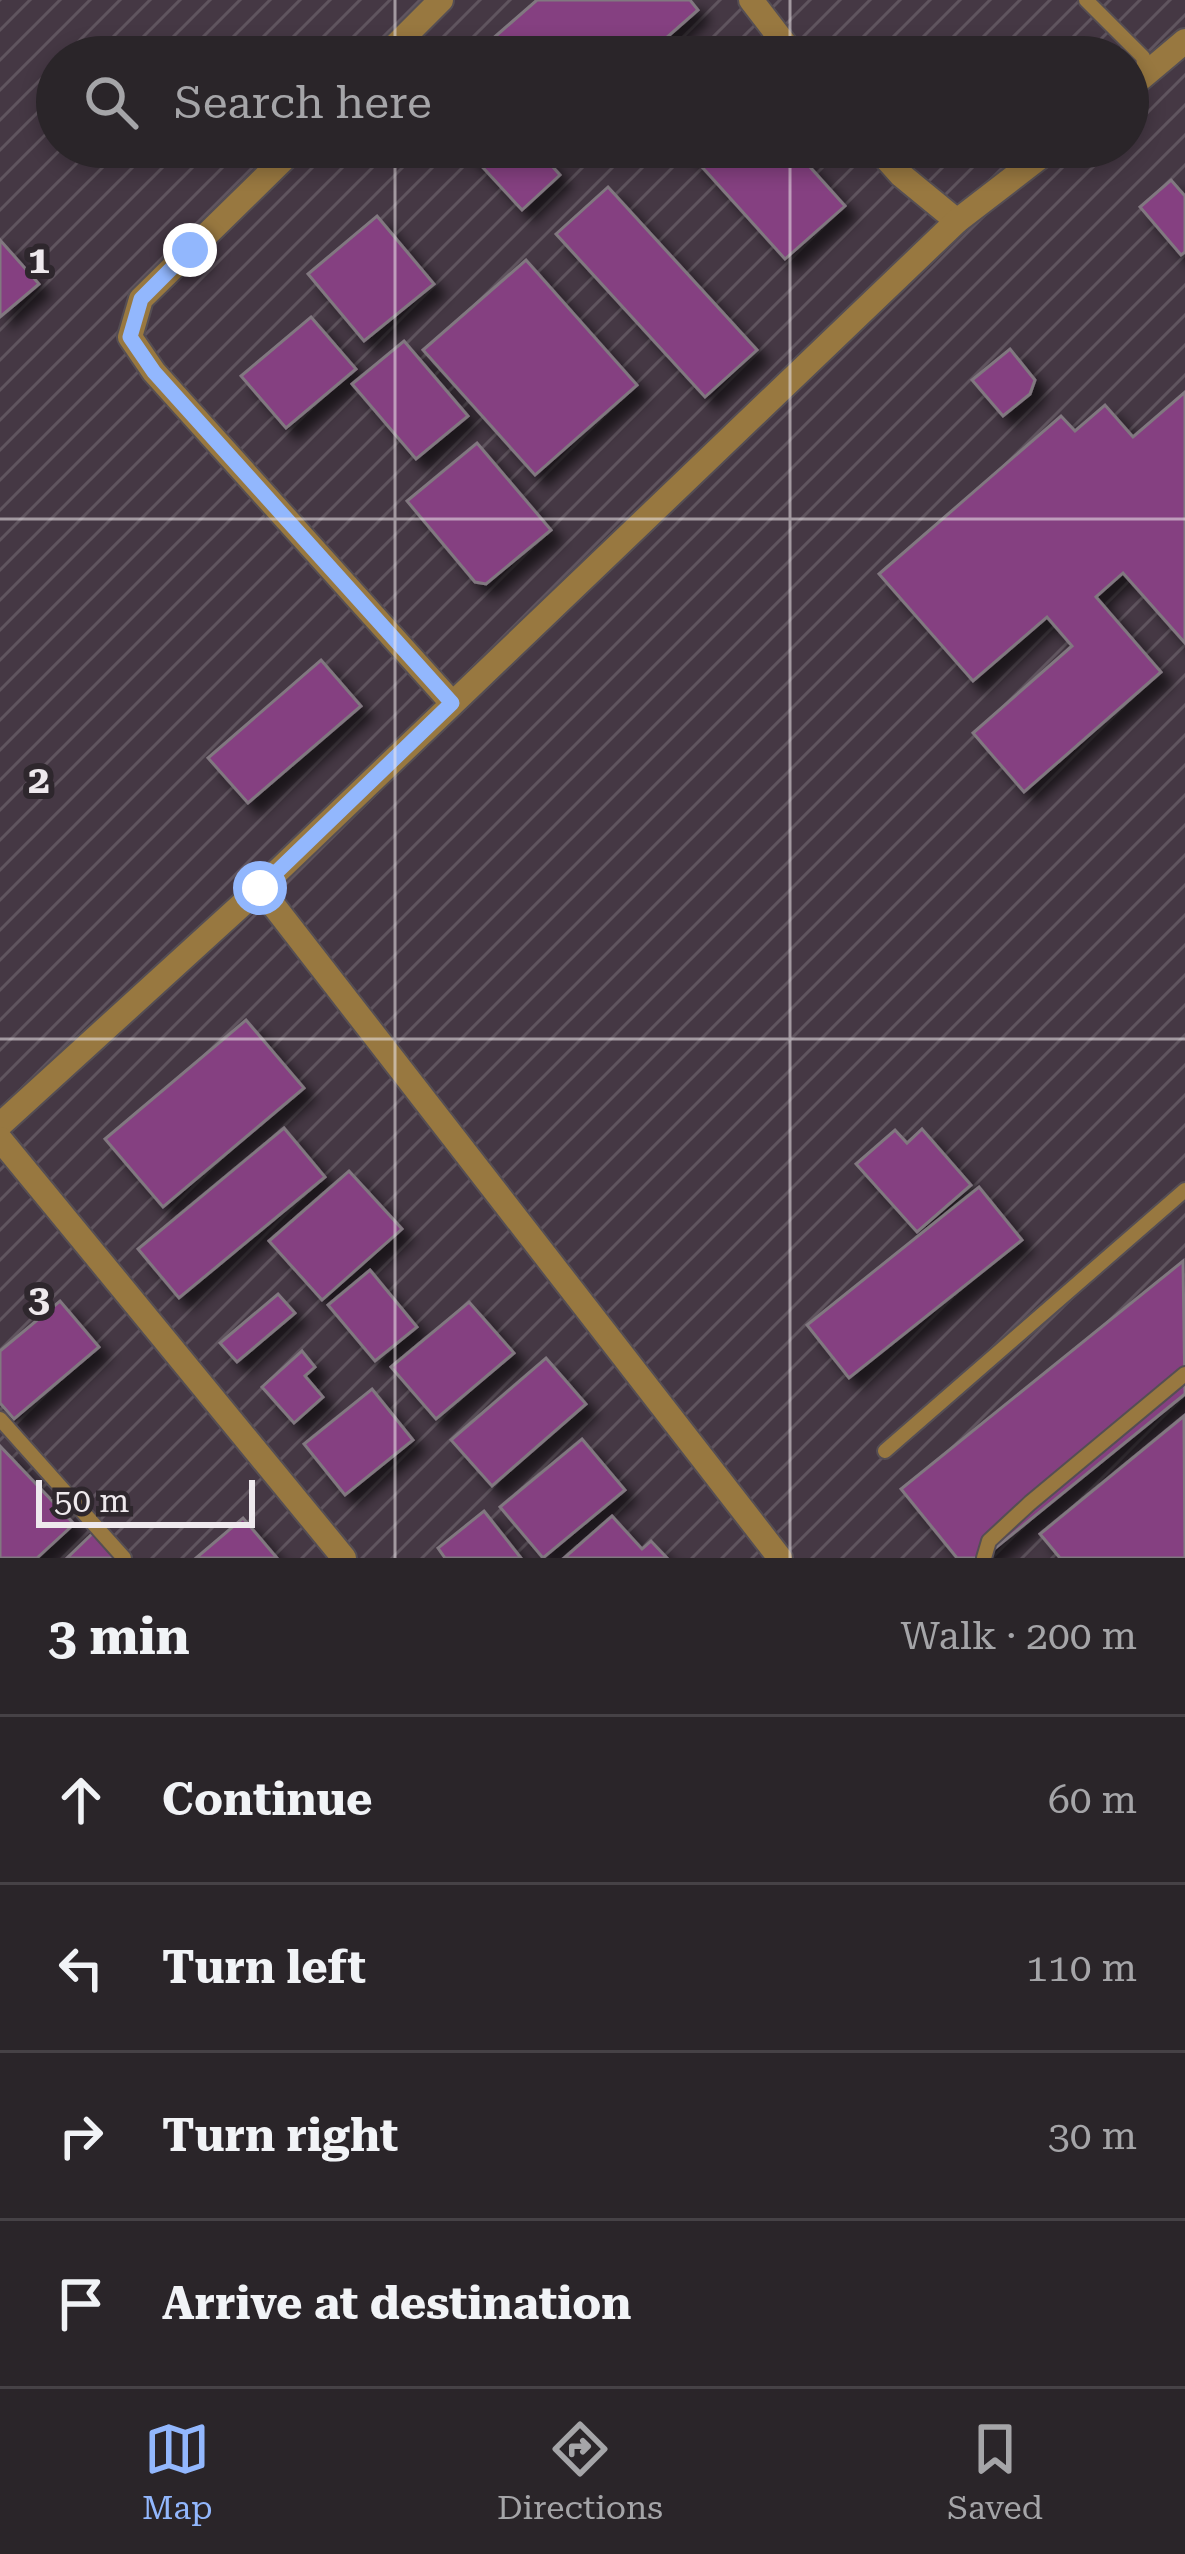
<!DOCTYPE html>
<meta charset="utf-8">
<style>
:root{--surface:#2a2529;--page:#363135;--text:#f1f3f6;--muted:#a5a5a8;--line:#464246;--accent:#92b7fd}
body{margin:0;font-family:"Roboto Serif",serif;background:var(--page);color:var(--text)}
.scale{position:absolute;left:36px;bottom:30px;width:219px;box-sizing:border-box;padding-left:12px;border:6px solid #eee9ed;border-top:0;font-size:33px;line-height:42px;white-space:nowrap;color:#eee9ed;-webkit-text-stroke:9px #2e272d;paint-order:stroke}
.stop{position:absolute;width:36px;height:36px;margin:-27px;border:9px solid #92b7fd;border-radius:50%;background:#fff}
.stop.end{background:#92b7fd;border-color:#fff;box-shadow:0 3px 12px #0008}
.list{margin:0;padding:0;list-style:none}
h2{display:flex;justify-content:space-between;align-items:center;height:156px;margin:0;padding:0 48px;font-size:51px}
h2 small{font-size:39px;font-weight:400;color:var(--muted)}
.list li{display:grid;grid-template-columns:78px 1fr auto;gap:36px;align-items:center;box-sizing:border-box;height:168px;padding:0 48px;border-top:3px solid var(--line)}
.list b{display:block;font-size:45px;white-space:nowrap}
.list em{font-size:39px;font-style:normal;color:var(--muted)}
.icon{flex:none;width:66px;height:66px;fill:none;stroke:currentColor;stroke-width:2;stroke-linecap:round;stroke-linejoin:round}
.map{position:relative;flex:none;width:1185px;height:1558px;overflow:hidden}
.search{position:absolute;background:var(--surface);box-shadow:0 6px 18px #0003;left:36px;right:36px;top:36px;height:132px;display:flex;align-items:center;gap:30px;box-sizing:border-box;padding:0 42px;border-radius:66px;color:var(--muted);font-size:45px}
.sheet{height:828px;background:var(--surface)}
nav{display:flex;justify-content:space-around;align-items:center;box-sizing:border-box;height:168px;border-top:3px solid var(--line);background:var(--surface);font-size:33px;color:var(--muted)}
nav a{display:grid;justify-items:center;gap:6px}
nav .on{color:var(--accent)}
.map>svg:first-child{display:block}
</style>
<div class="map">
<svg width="1185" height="1558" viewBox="0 0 1185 1558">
<defs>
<pattern id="industrial-furrows" width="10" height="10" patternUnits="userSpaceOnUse" patternTransform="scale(3)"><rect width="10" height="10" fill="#453844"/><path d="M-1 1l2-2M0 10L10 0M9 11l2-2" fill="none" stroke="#60555f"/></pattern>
<filter id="shadow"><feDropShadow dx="11" dy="11" stdDeviation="6" flood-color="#0009"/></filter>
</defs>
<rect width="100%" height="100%" fill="#383137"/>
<path fill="url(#industrial-furrows)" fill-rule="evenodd" d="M0,0H1185V1558H0ZM57,57H1128V147H57Z"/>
<g fill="#854181" stroke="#817880" stroke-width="3" filter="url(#shadow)">
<path d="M537,0H690L698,10L658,45L669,57H504L490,41Z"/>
<path d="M464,147H535L560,175L522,210Z"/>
<path d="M684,147H792L845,206L785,259Z"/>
<path d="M1171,180L1185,196V252L1181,255L1140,207Z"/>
<path d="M608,187L757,350L705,397L556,234Z"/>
<path d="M377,216L434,284L364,341L308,274Z"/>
<path d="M0,240L39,284L0,317Z"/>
<path d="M526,260L637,385L535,475L423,350Z"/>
<path d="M311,317L356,369L286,428L241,376Z"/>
<path d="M404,341L468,416L416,459L352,384Z"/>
<path d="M1010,349L1035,380L1030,394L1003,416L972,380Z"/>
<path d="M1185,392V643L1123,573L1096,597L1161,672L1024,792L973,733L1072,646L1047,617L973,681L879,574L1061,416L1075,431L1105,405L1133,437Z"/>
<path d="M477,443L551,530L486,584L475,582L407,501Z"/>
<path d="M321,660L361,706L248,803L208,758Z"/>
<path d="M246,1020L304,1088L163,1207L105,1139Z"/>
<path d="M284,1128L325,1177L179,1298L138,1249Z"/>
<path d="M922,1129L971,1185L917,1232L856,1164L895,1130L907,1143Z"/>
<path d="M349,1171L402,1229L322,1300L269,1241Z"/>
<path d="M979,1187L1022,1240L849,1378L807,1325Z"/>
<path d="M1183,1261L1185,1394L983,1558H957L901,1489Z"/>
<path d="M370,1270L417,1327L375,1361L328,1305Z"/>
<path d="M278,1294L295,1313L237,1362L220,1343Z"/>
<path d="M60,1301L99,1347L14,1419L0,1403V1351Z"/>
<path d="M469,1302L514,1353L436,1419L391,1367Z"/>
<path d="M302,1351L315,1367L305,1376L323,1397L294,1423L262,1387Z"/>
<path d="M546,1358L586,1404L492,1486L451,1440Z"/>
<path d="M372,1389L413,1440L345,1495L304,1444Z"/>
<path d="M1184,1416L1185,1558H1060L1040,1534Z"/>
<path d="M582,1439L625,1490L543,1558L500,1507Z"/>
<path d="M0,1446L74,1524L37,1558H0Z"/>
<path d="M484,1511L521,1558H445L438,1548Z"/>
<path d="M612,1516L642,1549L651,1541L667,1558H564Z"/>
<path d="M243,1518L277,1558H196Z"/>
<path d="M93,1533L117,1558H67Z"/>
</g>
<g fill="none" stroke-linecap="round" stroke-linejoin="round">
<defs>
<g id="service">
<path d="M1086,0L1143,57L1146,75"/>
<path d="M0,1419L124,1558"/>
<path d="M885,1451L1185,1190"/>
<path d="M984,1558L989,1541L1030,1503L1185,1374"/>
</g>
<g id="minor">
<path d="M751,0L795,57"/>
<path d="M384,57L441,0"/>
<path d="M1128,89L1185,41"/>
<path d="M296,147L141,299L130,337L154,372L452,703"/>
<path d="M876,147L901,175L957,221"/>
<path d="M260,888L780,1558"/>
<path d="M0,1125L260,888L957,221L1053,147"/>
<path d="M0,1139L344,1558"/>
</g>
</defs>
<use href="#service" stroke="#554e54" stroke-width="18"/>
<use href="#minor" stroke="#554e54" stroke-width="28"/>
<use href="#service" stroke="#987840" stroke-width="14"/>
<use href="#minor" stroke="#987840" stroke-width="24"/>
</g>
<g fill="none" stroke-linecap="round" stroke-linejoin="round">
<path stroke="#92b7fd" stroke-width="15" d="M190,250L141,299L130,337L154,372L452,703L260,888"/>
</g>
<path fill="none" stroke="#eee9ed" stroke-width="3" stroke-opacity="0.55" d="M395,0V57M790,0V57M395,147V1558M790,147V1558M0,519H1185M0,1039H1185"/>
<g font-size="39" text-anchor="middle" font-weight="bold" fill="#eee9ed" stroke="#2e272d" stroke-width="12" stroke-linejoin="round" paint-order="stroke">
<text x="39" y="273">1</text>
<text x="39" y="793">2</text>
<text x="39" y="1312">3</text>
</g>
</svg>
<div class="scale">50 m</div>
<div class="stop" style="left:260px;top:888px"></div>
<div class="stop end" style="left:190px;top:250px"></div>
<div class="search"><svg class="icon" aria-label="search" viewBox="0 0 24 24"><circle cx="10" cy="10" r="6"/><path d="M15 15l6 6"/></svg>Search here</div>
</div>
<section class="sheet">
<h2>3 min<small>Walk · 200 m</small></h2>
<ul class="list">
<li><svg class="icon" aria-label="ahead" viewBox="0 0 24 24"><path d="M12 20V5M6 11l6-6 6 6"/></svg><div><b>Continue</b></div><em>60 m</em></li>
<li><svg class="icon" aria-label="left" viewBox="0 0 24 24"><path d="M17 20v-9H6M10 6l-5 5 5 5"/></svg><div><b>Turn left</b></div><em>110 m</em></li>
<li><svg class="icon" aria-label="right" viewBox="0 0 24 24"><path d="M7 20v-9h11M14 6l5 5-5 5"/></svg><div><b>Turn right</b></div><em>30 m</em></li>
<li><svg class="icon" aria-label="arrive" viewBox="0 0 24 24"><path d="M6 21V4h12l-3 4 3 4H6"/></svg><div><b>Arrive at destination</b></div></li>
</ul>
</section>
<nav>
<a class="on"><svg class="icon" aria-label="map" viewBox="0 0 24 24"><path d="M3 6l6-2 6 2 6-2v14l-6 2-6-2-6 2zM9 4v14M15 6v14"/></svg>Map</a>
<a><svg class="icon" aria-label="directions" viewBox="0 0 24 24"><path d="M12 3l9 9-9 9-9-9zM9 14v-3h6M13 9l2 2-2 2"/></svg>Directions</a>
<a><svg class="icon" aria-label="saved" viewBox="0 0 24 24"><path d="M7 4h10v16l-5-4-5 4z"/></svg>Saved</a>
</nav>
